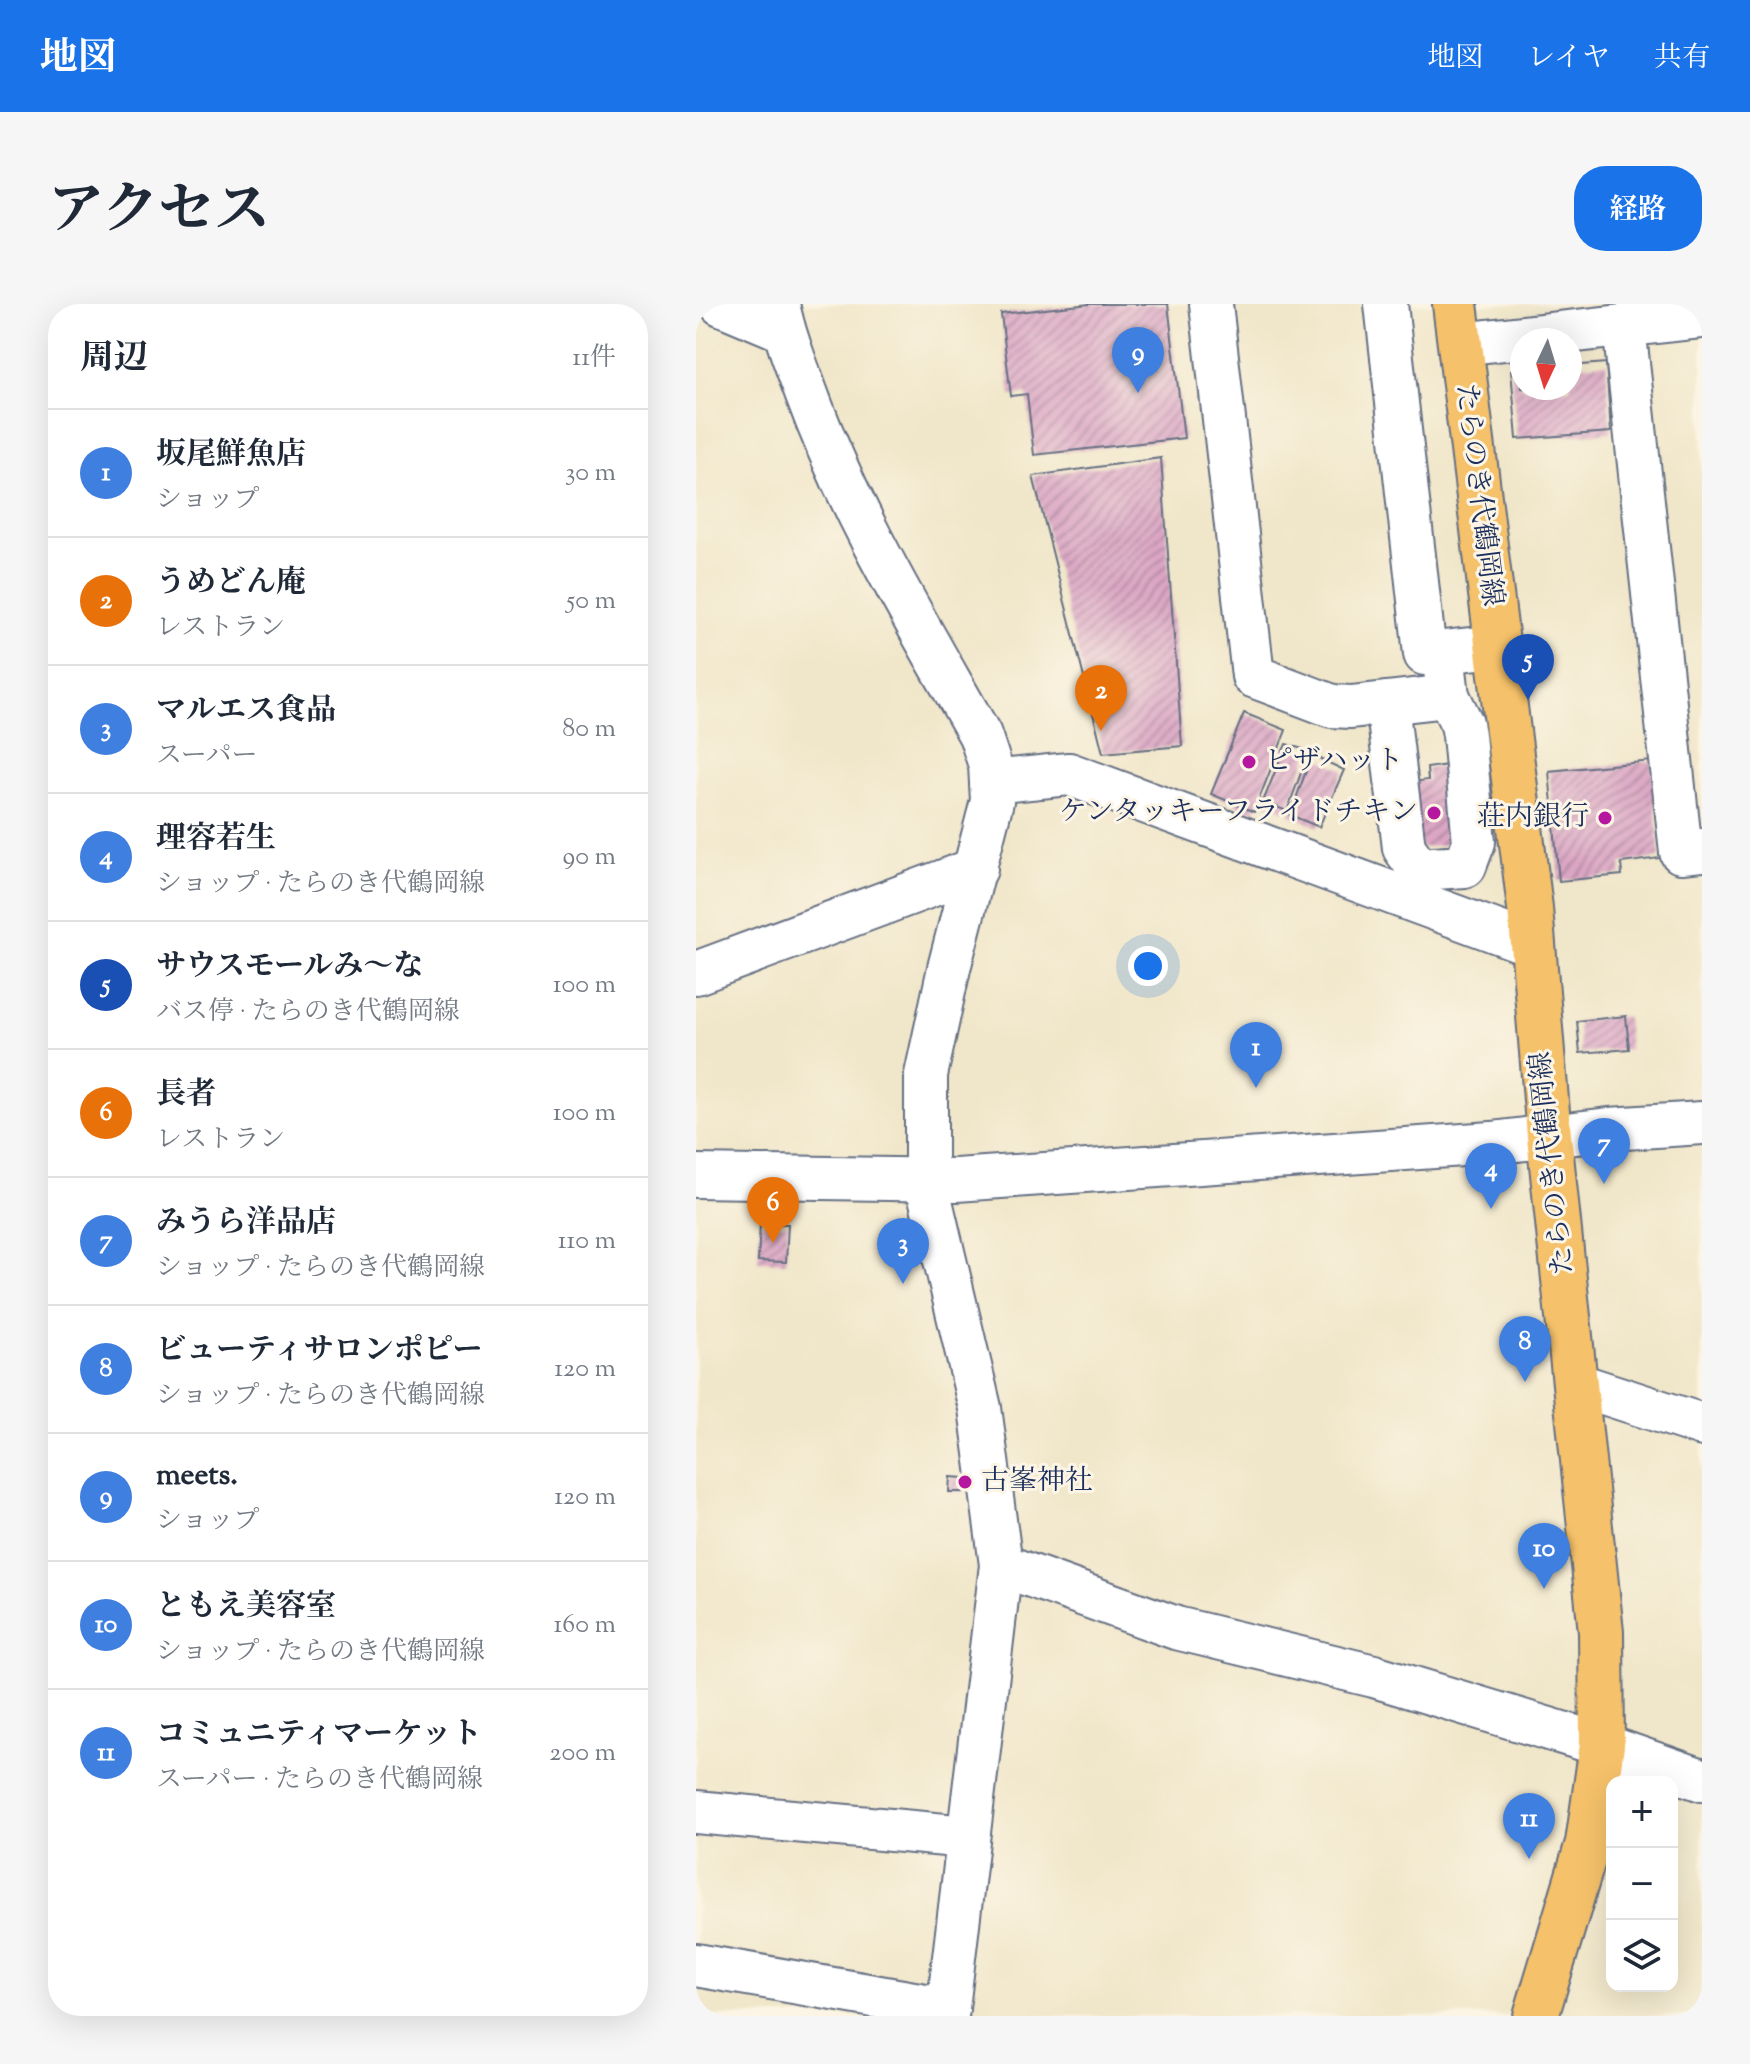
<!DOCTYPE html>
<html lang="ja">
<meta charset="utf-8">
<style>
:root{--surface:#fff;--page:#f6f6f7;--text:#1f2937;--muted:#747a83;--line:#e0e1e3;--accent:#1a73e8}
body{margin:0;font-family:"Sorts Mill Goudy","Noto Serif JP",serif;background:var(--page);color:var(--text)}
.controls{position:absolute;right:24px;bottom:24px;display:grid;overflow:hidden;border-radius:16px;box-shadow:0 8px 32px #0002}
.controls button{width:72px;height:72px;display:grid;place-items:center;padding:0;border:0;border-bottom:2px solid var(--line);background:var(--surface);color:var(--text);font:40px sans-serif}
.compass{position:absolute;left:814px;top:24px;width:72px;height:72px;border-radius:50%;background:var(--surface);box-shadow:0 8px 32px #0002;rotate:184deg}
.you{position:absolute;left:452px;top:662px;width:28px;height:28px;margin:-20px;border:6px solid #fff;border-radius:50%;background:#1a73e8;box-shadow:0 0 0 12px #1a73e833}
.badge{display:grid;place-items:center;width:52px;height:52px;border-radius:50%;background:var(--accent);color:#fff;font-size:26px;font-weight:700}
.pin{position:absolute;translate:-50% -66px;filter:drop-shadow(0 2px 4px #0008)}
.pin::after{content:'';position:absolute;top:42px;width:28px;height:24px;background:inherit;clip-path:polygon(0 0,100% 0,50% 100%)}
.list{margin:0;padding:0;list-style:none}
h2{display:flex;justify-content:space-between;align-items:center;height:104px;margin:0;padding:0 32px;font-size:34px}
h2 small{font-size:26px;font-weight:400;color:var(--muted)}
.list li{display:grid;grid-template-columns:52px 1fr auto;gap:24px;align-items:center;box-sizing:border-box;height:128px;padding:0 32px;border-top:2px solid var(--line)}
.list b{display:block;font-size:30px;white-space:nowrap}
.list p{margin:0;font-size:26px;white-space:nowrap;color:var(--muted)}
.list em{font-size:26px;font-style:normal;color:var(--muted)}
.icon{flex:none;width:44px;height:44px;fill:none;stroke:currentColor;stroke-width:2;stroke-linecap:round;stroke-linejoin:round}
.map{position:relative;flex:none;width:1006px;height:1712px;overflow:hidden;border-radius:32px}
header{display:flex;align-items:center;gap:48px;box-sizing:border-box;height:112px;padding:0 40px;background:var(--accent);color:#fff}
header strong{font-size:38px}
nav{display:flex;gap:44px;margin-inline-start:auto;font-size:28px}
.intro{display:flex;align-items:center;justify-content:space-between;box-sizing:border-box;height:192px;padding:0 48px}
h1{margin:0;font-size:56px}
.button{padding:20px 36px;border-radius:32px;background:var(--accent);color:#fff;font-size:28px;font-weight:700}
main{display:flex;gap:48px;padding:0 48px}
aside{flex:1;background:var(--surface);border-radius:32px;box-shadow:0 8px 32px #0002}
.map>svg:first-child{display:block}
</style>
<header>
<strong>地図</strong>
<nav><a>地図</a><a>レイヤ</a><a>共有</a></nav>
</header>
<div class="intro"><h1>アクセス</h1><a class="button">経路</a></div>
<main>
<aside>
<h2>周辺<small>11件</small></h2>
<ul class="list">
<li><span class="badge" style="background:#3f7fe0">1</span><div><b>坂尾鮮魚店</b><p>ショップ</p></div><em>30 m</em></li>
<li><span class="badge" style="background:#e8710a">2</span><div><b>うめどん庵</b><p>レストラン</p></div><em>50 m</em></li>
<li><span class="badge" style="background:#3f7fe0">3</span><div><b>マルエス食品</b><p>スーパー</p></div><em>80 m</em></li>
<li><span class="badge" style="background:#3f7fe0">4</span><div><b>理容若生</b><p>ショップ · たらのき代鶴岡線</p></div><em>90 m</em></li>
<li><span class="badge" style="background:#1a4fb4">5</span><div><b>サウスモールみ～な</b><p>バス停 · たらのき代鶴岡線</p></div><em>100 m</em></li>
<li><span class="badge" style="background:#e8710a">6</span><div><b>長者</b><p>レストラン</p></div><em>100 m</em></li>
<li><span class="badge" style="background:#3f7fe0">7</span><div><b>みうら洋品店</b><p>ショップ · たらのき代鶴岡線</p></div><em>110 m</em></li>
<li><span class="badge" style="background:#3f7fe0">8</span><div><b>ビューティサロンポピー</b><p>ショップ · たらのき代鶴岡線</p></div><em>120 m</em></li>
<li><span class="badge" style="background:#3f7fe0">9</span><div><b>meets.</b><p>ショップ</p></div><em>120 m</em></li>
<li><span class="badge" style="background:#3f7fe0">10</span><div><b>ともえ美容室</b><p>ショップ · たらのき代鶴岡線</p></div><em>160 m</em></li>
<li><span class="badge" style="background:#3f7fe0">11</span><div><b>コミュニティマーケット</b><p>スーパー · たらのき代鶴岡線</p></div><em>200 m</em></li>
</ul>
</aside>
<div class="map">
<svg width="1006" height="1712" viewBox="0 0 1006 1712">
<defs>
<pattern id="building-hatch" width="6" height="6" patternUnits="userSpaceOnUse" patternTransform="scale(2)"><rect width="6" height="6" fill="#dba6c4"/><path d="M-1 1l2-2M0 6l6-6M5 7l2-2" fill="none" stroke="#b188a2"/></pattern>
</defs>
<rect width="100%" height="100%" fill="#fcf5e5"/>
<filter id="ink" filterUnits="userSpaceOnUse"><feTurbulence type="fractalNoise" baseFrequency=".0125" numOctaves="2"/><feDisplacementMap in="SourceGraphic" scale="16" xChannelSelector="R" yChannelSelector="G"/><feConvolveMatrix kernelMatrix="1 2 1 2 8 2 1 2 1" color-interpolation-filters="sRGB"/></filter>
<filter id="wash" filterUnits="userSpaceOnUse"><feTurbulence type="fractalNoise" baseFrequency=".006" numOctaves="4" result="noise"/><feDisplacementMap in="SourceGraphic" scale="32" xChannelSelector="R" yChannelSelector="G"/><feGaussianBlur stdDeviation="1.8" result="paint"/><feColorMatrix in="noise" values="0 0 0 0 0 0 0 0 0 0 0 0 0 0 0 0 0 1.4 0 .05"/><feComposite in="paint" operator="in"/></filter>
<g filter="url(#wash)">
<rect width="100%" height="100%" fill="#f0e6c9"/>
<g id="blocks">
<g fill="url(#building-hatch)">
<path d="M394,0H472L488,134L338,151L331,90L315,92L305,10Z"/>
<path d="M910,59L915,128L821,135L815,66H826V84H874V62Z"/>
<path d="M465,154L486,442L407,449L337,172Z"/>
<path d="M548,409L590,426L558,508L515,490Z"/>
<path d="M590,440L613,447L591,507L567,498Z"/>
<path d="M616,451L648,466L623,523L594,511Z"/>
<path d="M956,457L964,554L925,559L926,571L863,577L853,467Z"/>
<path d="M751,461L760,540L724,544L716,478L732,476L731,464Z"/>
<path d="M930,712L933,745L884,749L881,717Z"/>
<path d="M64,919L92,920L90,958L62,957Z"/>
<path d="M254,1173L268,1174L267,1188H253Z"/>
</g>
</g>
</g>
<g filter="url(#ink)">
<use href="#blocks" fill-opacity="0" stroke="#666f83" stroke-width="2"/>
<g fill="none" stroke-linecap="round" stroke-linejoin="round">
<defs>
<g id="minor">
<path d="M25,0L87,26"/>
<path d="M82,0C88,30 99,58 110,88C154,209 221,319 284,431L294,461L296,497L253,664L230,771V876L284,1104L305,1261L251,1712"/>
<path d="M515,0L557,372L636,402L655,403L752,392L747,348"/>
<path d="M690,0L729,350L801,342"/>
<path d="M928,22L985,548L1006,546"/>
<path d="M764,40L1006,13"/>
<path d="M691,399L708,544L723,565L769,562L778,538L768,431L766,420L752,392"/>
<path d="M295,478L373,470L837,641"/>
<path d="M0,669L280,565"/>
<path d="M0,872L260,876L796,839L913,825L1006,819"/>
<path d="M880,1080L1006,1121"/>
<path d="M305,1261L480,1324L678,1372L906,1441L1006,1476"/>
<path d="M0,1508L271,1533"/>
<path d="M0,1661L252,1705"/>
</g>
<path id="major" d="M759,0L834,604L853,832L905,1328L906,1441L892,1539L840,1712"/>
</defs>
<use href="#minor" stroke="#666f83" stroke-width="46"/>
<use href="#major" stroke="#666f83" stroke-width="48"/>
<use href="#minor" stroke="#fff" stroke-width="42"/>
<use href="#major" stroke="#f5c16b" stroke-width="44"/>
</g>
</g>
<g fill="#b5179e" stroke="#fcf5e5" stroke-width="3">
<circle cx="553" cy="458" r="8"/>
<circle cx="738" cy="509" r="8"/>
<circle cx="909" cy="514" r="8"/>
<circle cx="269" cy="1178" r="8"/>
</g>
<g text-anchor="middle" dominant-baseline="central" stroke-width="6" stroke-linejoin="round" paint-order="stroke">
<g font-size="28" fill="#1b2f5e" stroke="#fcf5e5">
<text transform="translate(782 191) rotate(83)">たらのき代鶴岡線</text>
<text transform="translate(857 859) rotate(-96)">たらのき代鶴岡線</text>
</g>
<g font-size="28" fill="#1b2f5e" stroke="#fcf5e5" text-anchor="start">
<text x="569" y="458">ピザハット</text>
<text x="722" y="509" text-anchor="end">ケンタッキーフライドチキン</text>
<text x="893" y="514" text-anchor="end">荘内銀行</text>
<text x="285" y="1178">古峯神社</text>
</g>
</g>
</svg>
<div class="controls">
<button>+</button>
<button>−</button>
<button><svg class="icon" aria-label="layers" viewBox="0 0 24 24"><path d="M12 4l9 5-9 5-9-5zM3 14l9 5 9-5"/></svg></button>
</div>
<svg class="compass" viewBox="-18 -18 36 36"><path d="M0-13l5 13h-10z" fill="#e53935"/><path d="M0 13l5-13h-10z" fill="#747a83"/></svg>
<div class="you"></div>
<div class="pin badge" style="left:560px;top:784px;background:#3f7fe0">1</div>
<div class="pin badge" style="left:405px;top:427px;background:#e8710a">2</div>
<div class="pin badge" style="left:207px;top:980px;background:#3f7fe0">3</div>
<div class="pin badge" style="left:795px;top:905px;background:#3f7fe0">4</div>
<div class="pin badge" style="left:832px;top:396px;background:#1a4fb4">5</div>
<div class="pin badge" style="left:77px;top:939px;background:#e8710a">6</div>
<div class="pin badge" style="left:908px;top:880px;background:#3f7fe0">7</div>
<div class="pin badge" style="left:829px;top:1078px;background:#3f7fe0">8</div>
<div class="pin badge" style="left:442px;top:89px;background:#3f7fe0">9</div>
<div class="pin badge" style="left:848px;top:1285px;background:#3f7fe0">10</div>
<div class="pin badge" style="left:833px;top:1555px;background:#3f7fe0">11</div>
</div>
</main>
